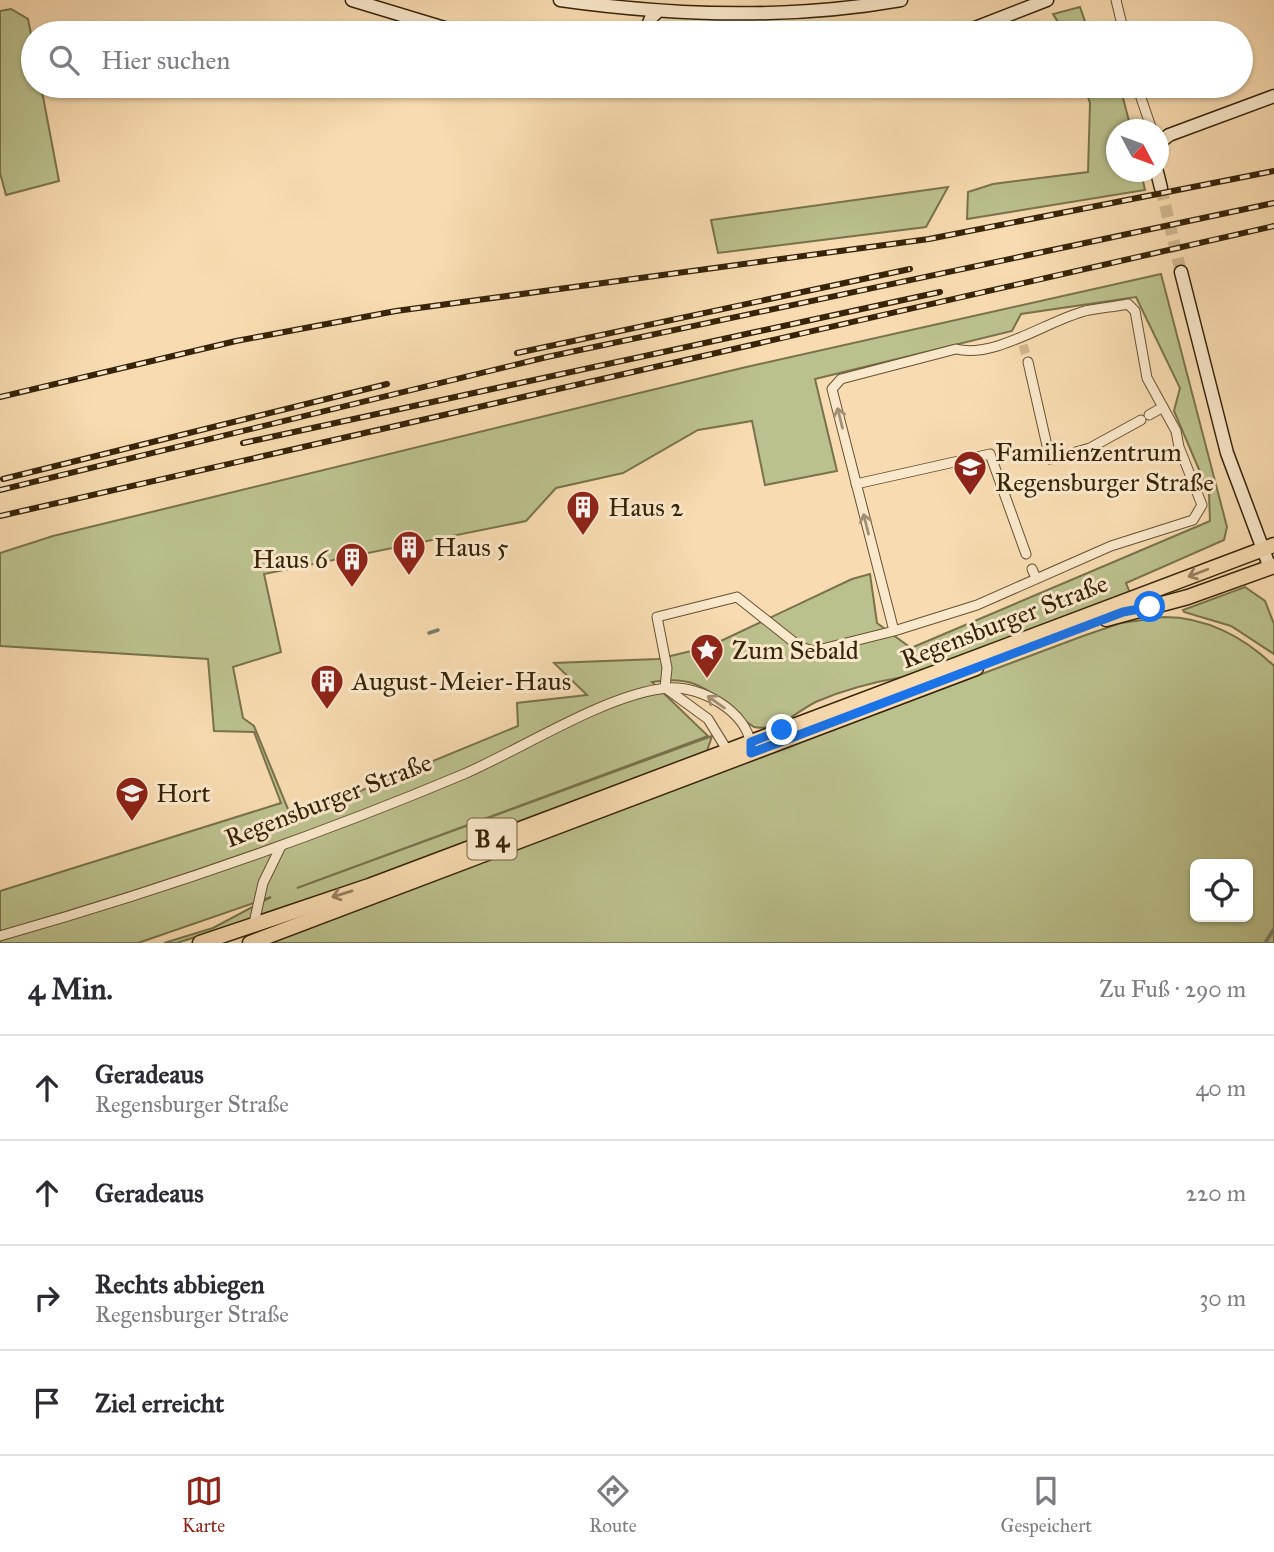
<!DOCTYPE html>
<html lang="de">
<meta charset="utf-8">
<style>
:root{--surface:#fff;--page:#f7f7f7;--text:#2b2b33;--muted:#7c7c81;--line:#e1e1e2;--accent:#8f2418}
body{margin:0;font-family:"IM FELL Great Primer",serif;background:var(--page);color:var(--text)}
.controls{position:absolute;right:21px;bottom:21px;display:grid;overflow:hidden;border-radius:10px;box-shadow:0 2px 5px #0004}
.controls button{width:63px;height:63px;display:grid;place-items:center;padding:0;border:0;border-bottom:2px solid var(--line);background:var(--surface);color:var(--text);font:35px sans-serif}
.compass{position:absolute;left:1106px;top:119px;width:63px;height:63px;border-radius:50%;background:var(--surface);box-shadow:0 2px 5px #0004;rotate:131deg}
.stop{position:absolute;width:21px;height:21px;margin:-16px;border:5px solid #1a73e8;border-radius:50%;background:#fff}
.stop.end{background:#1a73e8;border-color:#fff;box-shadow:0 2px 7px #0008}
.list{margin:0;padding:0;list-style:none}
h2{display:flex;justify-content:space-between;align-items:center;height:91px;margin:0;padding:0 28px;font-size:30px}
h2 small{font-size:23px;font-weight:400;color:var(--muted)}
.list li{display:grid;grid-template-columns:46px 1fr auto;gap:21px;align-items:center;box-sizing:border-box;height:105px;padding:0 28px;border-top:2px solid var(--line)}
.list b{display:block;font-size:26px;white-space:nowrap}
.list p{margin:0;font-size:23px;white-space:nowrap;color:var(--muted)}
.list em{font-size:23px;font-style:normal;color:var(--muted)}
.icon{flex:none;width:38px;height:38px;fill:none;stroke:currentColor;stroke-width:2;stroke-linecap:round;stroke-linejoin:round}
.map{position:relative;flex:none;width:1274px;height:943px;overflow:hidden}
.search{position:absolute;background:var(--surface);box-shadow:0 2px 5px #0004;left:21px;right:21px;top:21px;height:77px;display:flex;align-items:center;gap:18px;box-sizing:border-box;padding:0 24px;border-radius:38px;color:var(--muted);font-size:26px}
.sheet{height:511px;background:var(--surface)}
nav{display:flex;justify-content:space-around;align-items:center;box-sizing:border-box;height:98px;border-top:2px solid var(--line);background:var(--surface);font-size:19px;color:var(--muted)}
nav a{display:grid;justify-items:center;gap:4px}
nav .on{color:var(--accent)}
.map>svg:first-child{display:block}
</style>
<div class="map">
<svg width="1274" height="943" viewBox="0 0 1274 943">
<rect width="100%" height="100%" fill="#f8dbb0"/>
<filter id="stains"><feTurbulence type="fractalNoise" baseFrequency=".00286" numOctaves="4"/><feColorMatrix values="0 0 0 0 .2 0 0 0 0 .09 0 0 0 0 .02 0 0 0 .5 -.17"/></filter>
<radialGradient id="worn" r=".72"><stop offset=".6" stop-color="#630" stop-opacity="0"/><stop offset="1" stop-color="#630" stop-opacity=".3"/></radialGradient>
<g fill="#bbc18d" stroke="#79724a" stroke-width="2" fill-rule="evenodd">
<path d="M1080,7L1089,33H1065L1053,14Z"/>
<path d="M11,9L28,19L33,44V86H41L59,181L6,195L0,173V11Z"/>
<path d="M1084,86H1120L1131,129L1116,130V172H1141L1145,190L967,219L968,192L993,184L1088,172L1090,103Z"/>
<path d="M948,187L926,227L718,253L711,220Z"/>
<path d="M1161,274L1227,527L1224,540L1126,583L1130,593L903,677C874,682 846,689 818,701C797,710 780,732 754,727C714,701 708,673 652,682L708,736L297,888L712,736L707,751L339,890L177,943H164L213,928L271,897L138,943H0V891L281,803L254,732L214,731L208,659L0,646V553L53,536L742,368ZM1136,297L1180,388L1174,411L1209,493L1210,521L911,648L877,623L870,574L852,579L708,647L658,659L554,663L587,695L517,703L518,726L292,819L254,726L243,718L233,667L281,652L264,574L526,521L556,488L623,473L698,430L752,421L765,485L837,471L815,379L1012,331L1021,314Z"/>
<path d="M1245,587L1265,601L1274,624V654L1231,626L1184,612L1183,610Z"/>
<path d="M1164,617C1206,617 1244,637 1274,666V943H263L1083,636L1121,623ZM1195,864H1248V917H1195Z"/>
</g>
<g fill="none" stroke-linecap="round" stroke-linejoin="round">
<g stroke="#757e6d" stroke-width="3.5">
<path d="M429,633L438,630"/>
<path d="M1265,943L1274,929"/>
</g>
<path stroke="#d1b68e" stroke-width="9" stroke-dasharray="9 4.5" stroke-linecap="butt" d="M1023,345L1028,362"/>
<path stroke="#d1b68e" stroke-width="12" stroke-dasharray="12 6" stroke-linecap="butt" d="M1161,188L1181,272"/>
<defs>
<g id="street">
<path d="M1116,0L1124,33"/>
<path d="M1137,86L1152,130"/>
<path d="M1028,362L1050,459L1090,448L1141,420"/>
<path d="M1149,415L1163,407"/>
<path d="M856,484L990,454L1026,554"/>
<path d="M1032,569L1036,578"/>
<path d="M665,688L667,668L657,617L737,597L800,647L814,651L894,631L832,389L841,379L956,349C994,359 1047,321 1085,311C1098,308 1114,307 1128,304L1135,311L1147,378L1176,431L1179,447L1202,505L1193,520L1111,546L977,605L894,631"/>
<path d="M667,689L708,719L729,753"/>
<path d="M254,923L263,883L281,846"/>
<path d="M0,936C158,891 312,838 464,774C522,749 606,694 667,688C700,685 747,711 751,746"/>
</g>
<g id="secondary">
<path d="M352,0L461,33"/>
<path d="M560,0C674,16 788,20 901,0"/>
<path d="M645,33L651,18L658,11"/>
<path d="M962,33L1047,0"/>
<path d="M1158,144L1169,135L1274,96"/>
<path d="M1157,172L1161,188"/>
<path d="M1181,272L1227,453L1270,568"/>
</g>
<g id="primary">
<path d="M1106,619L1188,597L1274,566"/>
<path d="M200,943L369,886L1274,545"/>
<path d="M250,943L976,668"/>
</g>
</defs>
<use href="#street" stroke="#675132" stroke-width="11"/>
<use href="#secondary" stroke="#372308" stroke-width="15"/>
<use href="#primary" stroke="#372308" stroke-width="17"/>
<use href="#street" stroke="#fae8cc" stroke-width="9"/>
<use href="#secondary" stroke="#fae8cc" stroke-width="12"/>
<use href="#primary" stroke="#f8dbb0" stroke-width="14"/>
<defs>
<g id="rail">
<path d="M517,353L910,269"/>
<path d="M0,397L236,341L396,311L929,239L1274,171"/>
<path d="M243,443L940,292"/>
<path d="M3,479L387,384"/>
<path d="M0,490L547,357L1274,203"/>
<path d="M0,516L1274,226"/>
</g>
</defs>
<use href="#rail" stroke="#372308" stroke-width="6"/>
<use href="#rail" stroke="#fae8cc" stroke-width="3.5" stroke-dasharray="10" stroke-linecap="butt"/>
</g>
<defs><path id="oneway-shaft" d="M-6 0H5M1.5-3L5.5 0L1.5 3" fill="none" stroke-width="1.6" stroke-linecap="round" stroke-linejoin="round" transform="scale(1.75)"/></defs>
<g stroke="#a28f74">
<use href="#oneway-shaft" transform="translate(840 418) rotate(-104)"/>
<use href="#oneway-shaft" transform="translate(866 524) rotate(-104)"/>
<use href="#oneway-shaft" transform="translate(716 702) rotate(-145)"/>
</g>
<g stroke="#987f5c">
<use href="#oneway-shaft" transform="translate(1198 573) rotate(159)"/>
<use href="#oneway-shaft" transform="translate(342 894) rotate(163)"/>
</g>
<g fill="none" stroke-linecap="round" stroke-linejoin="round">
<path stroke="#1a73e8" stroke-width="9" d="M782,730L751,742V753L1123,612L1150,607"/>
</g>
<defs>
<symbol id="school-pin" viewBox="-11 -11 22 30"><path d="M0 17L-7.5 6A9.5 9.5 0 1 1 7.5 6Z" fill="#8f2418" stroke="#fae8cc"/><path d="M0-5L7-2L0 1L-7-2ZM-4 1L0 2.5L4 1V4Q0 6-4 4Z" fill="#fff"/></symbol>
<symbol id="building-pin" viewBox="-11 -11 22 30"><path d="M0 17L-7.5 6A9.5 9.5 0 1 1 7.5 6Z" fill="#8f2418" stroke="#fae8cc"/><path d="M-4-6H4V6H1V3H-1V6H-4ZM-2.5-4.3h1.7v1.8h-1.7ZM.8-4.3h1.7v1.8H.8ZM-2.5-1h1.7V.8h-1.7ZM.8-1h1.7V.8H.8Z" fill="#fff"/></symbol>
<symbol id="sight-pin" viewBox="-11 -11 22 30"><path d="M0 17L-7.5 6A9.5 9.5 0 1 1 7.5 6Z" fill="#8f2418" stroke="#fae8cc"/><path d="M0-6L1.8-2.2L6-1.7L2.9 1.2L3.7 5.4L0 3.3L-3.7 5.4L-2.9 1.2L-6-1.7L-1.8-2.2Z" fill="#fff"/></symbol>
</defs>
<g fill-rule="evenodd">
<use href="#school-pin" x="951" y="448" width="38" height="52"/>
<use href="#building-pin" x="564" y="488" width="38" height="52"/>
<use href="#building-pin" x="390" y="528" width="38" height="52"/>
<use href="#building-pin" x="333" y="540" width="38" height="52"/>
<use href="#sight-pin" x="688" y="631" width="38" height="52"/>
<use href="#building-pin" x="308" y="662" width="38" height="52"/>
<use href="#school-pin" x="113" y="774" width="38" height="52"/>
</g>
<g text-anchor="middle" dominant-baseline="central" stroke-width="6" stroke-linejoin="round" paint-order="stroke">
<rect fill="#fae8cc" stroke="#725e43" stroke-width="2" x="467.5" y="818.5" width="49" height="41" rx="5"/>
<g font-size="24" font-weight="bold" fill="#372308">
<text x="492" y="839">B 4</text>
</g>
<g font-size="26" fill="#372308" stroke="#fae8cc" text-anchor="start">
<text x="995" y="452">Familienzentrum<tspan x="995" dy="30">Regensburger Straße</tspan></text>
<text x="608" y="507">Haus 2</text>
<text x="434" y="547">Haus 5</text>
<text x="328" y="559" text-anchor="end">Haus 6</text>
<text x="732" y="650">Zum Sebald</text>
<text x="352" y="681">August-Meier-Haus</text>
<text x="156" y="793">Hort</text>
</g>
<g font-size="26" fill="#372308" stroke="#fae8cc">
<text transform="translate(1004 621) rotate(-21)">Regensburger Straße</text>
<text transform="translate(328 800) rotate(-21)">Regensburger Straße</text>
</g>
</g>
<rect width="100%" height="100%" filter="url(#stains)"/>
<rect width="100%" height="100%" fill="url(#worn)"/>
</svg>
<div class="controls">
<button><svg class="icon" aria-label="locate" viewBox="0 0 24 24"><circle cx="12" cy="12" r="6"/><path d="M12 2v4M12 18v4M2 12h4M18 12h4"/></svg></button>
</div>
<svg class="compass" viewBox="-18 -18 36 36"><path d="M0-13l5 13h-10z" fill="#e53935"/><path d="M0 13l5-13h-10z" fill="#7c7c81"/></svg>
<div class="stop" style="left:1150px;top:607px"></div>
<div class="stop end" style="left:782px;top:730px"></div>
<div class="search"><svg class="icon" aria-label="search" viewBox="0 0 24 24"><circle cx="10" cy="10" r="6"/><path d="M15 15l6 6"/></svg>Hier suchen</div>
</div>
<section class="sheet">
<h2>4 Min.<small>Zu Fuß · 290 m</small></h2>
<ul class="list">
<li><svg class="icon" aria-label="ahead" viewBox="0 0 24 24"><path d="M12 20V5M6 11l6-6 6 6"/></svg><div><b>Geradeaus</b><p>Regensburger Straße</p></div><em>40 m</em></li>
<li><svg class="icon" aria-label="ahead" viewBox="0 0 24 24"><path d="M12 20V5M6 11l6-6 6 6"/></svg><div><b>Geradeaus</b></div><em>220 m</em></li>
<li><svg class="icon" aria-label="right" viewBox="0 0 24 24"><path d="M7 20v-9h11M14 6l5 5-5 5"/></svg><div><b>Rechts abbiegen</b><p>Regensburger Straße</p></div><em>30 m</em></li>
<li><svg class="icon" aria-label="arrive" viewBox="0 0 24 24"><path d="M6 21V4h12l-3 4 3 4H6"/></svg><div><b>Ziel erreicht</b></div></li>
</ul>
</section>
<nav>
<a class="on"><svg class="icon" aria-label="map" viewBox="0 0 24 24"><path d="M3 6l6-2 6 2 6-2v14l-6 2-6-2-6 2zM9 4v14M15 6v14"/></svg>Karte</a>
<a><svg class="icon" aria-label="directions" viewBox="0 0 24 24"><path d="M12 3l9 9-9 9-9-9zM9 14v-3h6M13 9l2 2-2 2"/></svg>Route</a>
<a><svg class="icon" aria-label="saved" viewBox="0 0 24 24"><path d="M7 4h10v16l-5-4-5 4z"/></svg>Gespeichert</a>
</nav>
